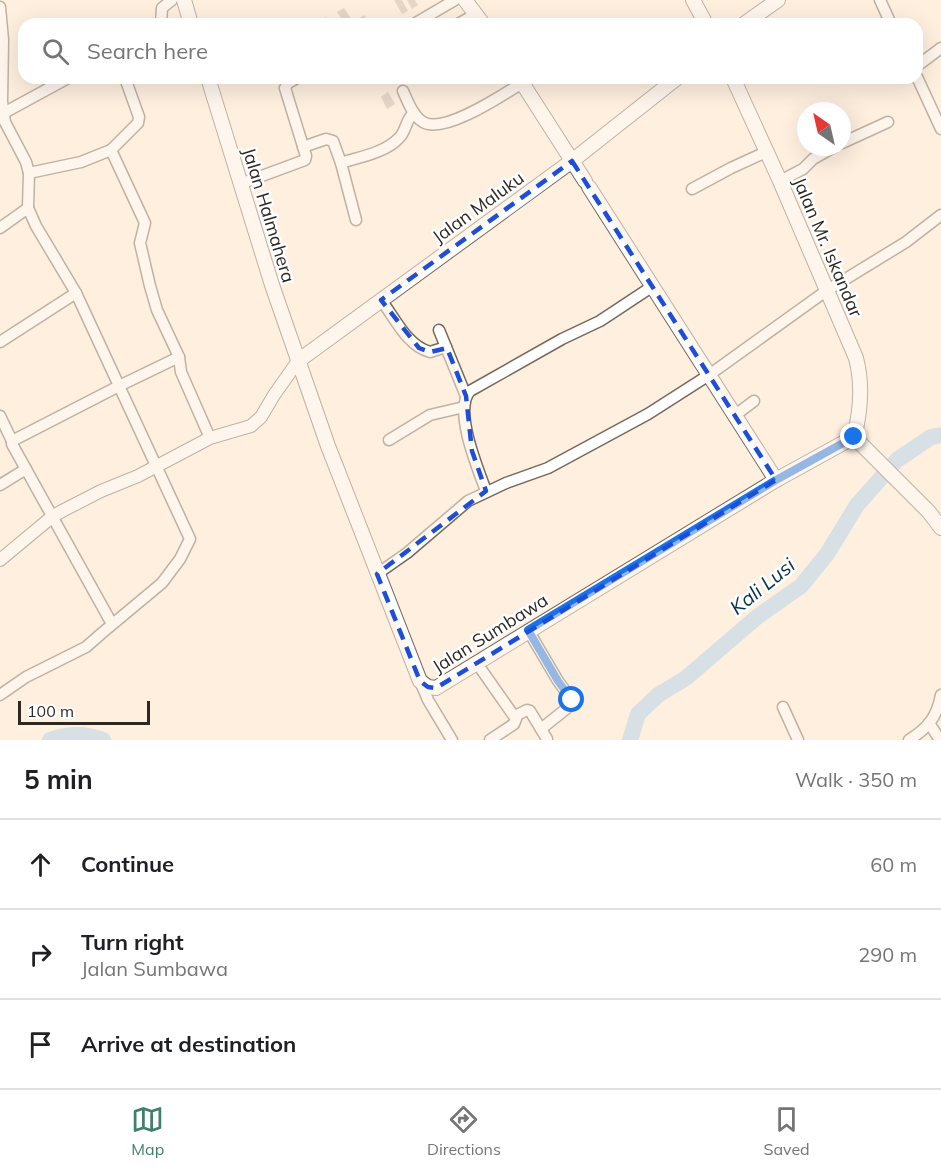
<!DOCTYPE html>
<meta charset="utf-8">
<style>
:root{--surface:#fff;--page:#f2f2f2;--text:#202124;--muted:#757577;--line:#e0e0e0;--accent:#3e7f6e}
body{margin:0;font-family:Mulish,sans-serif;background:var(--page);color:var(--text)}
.compass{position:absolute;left:797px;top:102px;width:54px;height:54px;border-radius:50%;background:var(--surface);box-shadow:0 6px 24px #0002;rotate:326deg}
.scale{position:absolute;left:18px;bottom:15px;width:132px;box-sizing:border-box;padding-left:6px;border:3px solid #2d2822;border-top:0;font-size:16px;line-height:21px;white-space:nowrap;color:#2d2822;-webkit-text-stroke:4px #fff;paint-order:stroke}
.stop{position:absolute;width:18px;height:18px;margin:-14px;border:4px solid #1a73e8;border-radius:50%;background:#fff}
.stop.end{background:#1a73e8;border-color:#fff;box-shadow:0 2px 6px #0008}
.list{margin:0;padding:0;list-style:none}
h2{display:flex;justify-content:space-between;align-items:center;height:78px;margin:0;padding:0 24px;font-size:26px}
h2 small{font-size:20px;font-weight:400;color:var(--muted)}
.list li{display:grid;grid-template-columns:39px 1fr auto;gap:18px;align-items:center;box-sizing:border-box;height:90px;padding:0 24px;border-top:2px solid var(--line)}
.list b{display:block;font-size:22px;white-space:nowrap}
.list p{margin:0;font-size:20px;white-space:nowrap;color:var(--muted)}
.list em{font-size:20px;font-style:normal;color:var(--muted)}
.icon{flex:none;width:33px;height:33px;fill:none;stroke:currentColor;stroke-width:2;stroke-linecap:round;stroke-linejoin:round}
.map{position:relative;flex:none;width:941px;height:740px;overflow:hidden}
.search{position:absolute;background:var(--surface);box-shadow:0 6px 24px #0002;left:18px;right:18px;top:18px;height:66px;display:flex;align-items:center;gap:15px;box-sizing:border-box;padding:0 21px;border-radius:18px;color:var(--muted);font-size:22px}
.sheet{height:348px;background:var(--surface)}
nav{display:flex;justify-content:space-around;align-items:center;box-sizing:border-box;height:84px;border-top:2px solid var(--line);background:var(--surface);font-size:16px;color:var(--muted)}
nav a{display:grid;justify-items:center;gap:3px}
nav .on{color:var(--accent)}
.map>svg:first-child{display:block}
</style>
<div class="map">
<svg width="941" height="740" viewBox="0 0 941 740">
<rect width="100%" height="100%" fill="#feefdf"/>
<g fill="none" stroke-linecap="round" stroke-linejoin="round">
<g stroke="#a9cfeb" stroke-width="16">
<path d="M50,740C69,733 85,733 103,740"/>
<path d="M630,740L638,714L658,695L686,678L757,617L801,586L827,554L857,505L897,460L931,437L941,435"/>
</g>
</g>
<g fill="#cabbac">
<path d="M394,0H402L408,11L402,14Z"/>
<path d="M407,0H415L418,5L412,9Z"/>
<path d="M344,8L352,20L345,24L337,12Z"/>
<path d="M364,15L369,23L360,24L357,20Z"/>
<path d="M326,17L331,24H320L318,22Z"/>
<path d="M388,92L395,104L387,109L381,97Z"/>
</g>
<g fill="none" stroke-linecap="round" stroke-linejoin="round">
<defs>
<g id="minor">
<path d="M880,0L891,24"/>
<path d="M0,7L3,40L2,102L5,122L26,162L29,173L28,208L36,226L76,293L190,539L180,559L162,583L102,633L86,647L26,677L0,695"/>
<path d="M161,24L162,8L172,0"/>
<path d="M414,24L455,0"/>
<path d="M458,24L476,14"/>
<path d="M917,66L941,48"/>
<path d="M917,77L941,129"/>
<path d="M403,91C408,102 413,116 423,122C444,135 504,94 522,83"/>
<path d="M0,115L68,78"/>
<path d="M842,143L888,122"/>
<path d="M303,147L326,139L333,141L341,163L356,220"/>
<path d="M111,150L138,123L139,117L125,78"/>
<path d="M341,163C359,157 385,153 399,138C407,130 405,120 414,113"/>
<path d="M29,173L81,162L111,150L145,223L140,243L150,286L157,310L179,357L181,372L210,438"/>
<path d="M780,181L803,169L813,159L834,147"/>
<path d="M240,184L305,160L306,156L285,88L288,83L297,78"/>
<path d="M692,189L731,168L766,152"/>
<path d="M0,228L28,208"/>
<path d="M381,300C395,318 407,346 430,352L446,347"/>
<path d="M439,330L466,396"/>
<path d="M0,342L76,293"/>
<path d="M0,416L12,441"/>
<path d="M734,416L754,401"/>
<path d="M389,440L430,415L464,407"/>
<path d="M0,485L26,469"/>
<path d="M486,491C478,469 453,410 470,391L562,339L600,321L653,286"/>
<path d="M377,574L407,553L468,501L506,483L548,468L648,414L709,375L826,291L906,242L941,215"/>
<path d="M112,624L12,444V441L119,386L179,357"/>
<path d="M528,630L558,681L572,700L571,705L541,729"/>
<path d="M476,662L516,719L514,724L490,740"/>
<path d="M420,681L428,700L452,740"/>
<path d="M783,707L798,740"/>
<path d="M515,716L527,710L530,711L547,739"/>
<path d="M929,723L940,740"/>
<path d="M909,740C928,728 937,717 941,695"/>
</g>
<path id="tertiary" d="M0,560L53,516L64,510L101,491L138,476L210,438L251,426L261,417L274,395L298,361"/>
<g id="secondary">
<path d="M184,0L191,24"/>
<path d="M465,0L483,24"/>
<path d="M693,0L706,24"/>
<path d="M744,24L778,0"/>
<path d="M208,78L272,285L328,446L420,681L428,687L436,688L776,480L854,437L929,512L941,528"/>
<path d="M519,78L585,181"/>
<path d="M733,78L780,181L856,358C863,385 861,410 854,437"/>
<path d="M589,187L776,480"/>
<path d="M298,361L572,161L677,78"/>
</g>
</defs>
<use href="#minor" stroke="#76695b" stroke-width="13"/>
<use href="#tertiary" stroke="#76695b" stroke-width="14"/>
<use href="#secondary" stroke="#76695b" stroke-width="16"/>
<use href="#minor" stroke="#fff" stroke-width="10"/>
<use href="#tertiary" stroke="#fff" stroke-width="12"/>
<use href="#secondary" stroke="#fff" stroke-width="14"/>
</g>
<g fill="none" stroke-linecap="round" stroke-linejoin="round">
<path stroke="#1a73e8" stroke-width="8" d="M572,700L558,681L528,630L776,480L854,437"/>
</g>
<path d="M0 0H941V740H0ZM572,161L776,480L436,688L428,687L420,681L377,574L486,491L472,451L466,396L447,348L430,352L419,348L381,300Z" fill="#feefdf" fill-opacity=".55" fill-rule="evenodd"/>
<path fill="none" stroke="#1d4ed8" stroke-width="4.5" stroke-dasharray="12 8" stroke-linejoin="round" d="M572,161L776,480L436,688L428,687L420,681L377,574L486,491L472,451L466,396L447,348L430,352L419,348L381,300Z"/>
<g text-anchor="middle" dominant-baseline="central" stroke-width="5" stroke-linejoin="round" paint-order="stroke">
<g font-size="18" fill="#2d2822" stroke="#fff">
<text transform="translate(478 207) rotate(-36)">Jalan Maluku</text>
<text transform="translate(269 215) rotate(73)">Jalan Halmahera</text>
<text transform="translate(828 247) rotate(67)">Jalan Mr. Iskandar</text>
<text transform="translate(490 633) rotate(-32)">Jalan Sumbawa</text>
</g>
<g font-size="20" font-style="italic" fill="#02314d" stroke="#fff">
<text transform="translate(762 586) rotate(-39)">Kali Lusi</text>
</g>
</g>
</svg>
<svg class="compass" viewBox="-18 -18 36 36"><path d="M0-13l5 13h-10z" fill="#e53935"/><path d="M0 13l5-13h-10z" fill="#757577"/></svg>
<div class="scale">100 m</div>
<div class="stop" style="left:572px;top:700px"></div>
<div class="stop end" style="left:854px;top:437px"></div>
<div class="search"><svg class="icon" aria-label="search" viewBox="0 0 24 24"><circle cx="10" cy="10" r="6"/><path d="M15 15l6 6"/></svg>Search here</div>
</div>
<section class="sheet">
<h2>5 min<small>Walk · 350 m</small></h2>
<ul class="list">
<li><svg class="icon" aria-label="ahead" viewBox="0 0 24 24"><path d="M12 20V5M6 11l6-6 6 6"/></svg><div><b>Continue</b></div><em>60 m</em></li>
<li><svg class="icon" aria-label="right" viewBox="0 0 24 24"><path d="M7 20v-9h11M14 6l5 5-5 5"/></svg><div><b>Turn right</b><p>Jalan Sumbawa</p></div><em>290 m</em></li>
<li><svg class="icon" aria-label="arrive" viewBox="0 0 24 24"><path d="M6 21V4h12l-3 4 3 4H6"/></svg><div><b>Arrive at destination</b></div></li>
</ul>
</section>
<nav>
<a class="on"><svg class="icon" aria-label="map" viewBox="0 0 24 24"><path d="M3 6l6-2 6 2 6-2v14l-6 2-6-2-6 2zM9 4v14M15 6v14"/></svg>Map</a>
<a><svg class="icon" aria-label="directions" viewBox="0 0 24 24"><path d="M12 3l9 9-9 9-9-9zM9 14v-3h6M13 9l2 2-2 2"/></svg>Directions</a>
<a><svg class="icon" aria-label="saved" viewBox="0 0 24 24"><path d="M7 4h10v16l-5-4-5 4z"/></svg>Saved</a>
</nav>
